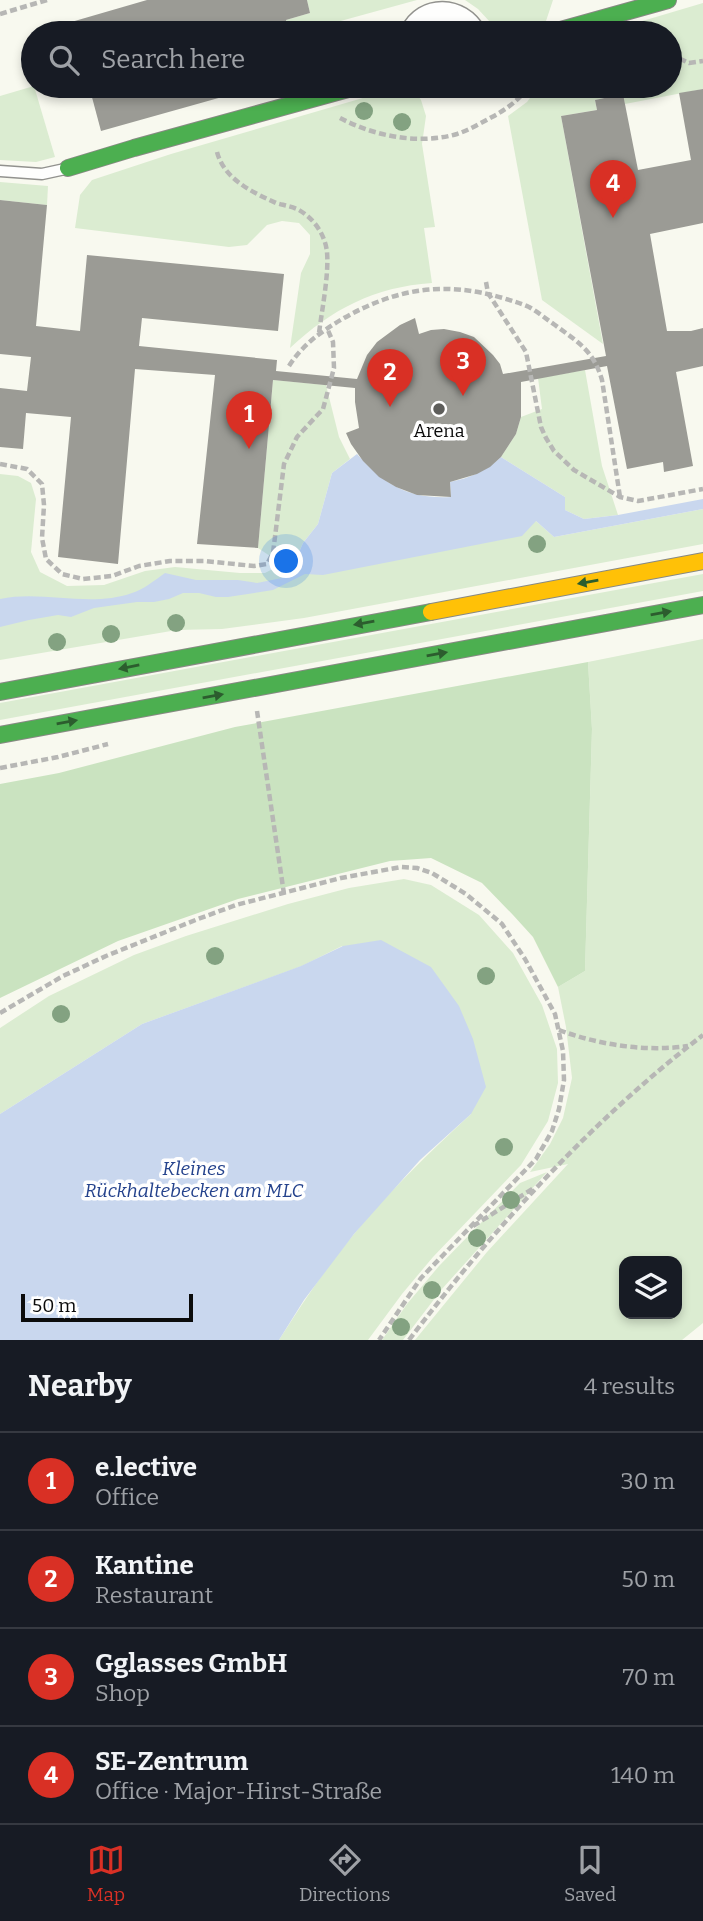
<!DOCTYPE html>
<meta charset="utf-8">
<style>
:root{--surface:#171b24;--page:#242831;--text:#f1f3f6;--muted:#9ea1a6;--line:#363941;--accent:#d93025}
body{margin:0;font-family:Bitter,serif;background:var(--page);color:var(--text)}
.controls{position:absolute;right:21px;bottom:21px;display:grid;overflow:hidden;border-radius:14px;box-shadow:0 4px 10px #0003}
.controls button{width:63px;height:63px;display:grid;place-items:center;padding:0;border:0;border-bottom:2px solid var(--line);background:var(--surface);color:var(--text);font:35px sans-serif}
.scale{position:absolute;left:21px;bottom:18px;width:172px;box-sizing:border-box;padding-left:7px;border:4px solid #0b0b0b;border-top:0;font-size:19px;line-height:24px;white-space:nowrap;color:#0b0b0b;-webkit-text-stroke:5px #fff;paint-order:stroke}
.you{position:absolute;left:287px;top:562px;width:24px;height:24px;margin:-18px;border:5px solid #fff;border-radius:50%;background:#1a73e8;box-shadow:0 0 0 10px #1a73e833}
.badge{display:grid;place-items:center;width:46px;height:46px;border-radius:50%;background:var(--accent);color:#fff;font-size:23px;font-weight:700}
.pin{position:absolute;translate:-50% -58px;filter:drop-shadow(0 2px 4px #0008)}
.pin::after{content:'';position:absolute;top:37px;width:24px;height:21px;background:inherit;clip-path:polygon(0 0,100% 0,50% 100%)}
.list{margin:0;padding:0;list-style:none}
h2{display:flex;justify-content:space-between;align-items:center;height:91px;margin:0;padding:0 28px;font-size:30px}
h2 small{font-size:23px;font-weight:400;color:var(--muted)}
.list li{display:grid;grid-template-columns:46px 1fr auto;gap:21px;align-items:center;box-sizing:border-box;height:98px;padding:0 28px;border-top:2px solid var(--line)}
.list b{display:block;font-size:26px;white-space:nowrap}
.list p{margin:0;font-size:23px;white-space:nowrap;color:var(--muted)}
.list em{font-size:23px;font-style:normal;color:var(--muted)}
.icon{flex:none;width:38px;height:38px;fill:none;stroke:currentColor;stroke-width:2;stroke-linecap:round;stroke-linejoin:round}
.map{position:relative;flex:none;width:703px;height:1340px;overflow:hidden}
.search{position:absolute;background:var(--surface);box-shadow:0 4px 10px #0003;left:21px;right:21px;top:21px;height:77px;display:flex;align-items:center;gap:18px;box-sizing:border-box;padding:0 24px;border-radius:38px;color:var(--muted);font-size:26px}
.sheet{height:483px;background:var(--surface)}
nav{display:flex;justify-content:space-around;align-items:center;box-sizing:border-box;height:98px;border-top:2px solid var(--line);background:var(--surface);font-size:19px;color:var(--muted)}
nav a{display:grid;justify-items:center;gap:4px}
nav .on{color:var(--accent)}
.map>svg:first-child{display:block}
</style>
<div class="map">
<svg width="703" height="1340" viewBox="0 0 703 1340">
<rect width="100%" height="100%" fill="#f8f9ef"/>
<g fill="#dbecd1" fill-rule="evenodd">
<path d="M307,0H417L297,33H289L286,20L310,13Z"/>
<path d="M465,0H553L545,24L526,29L502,28L490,22L478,9Z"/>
<path d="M703,3V89L625,104L623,94L595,100L597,110L561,116L603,344L542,300L508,116L527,102L539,86H670V33H602Z"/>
<path d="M437,25C447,24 455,26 462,33H426Z"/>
<path d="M34,86L55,157L36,162L0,160V96Z"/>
<path d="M397,88L413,89L421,100L426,116L422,144L435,227L424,228L432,283C374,287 332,309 290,348L301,273L310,254V235L299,223L282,221L267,225L247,245L229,247L75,228L80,195L92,180L171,154Z"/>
<path d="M0,182L48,186L47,205L0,200Z"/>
<path d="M585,370L602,466L618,515L584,519L565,510V497L501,457L516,434L521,417L542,409L538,378Z"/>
<path d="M273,380L326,385L339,437L350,459L332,473L318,524L303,543L292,568L536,521L554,537L703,509V544L304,618L222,629L177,630L0,660V474L18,476L31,483L36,499L31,552L40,572L67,586L104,585L145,571L175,567L240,573H265L282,564L258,548Z"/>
<path d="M703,574V591L0,720V703Z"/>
<path d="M703,639V1323L682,1340H415L487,1252L568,1164L530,1172L550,1144L563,1118L572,1078L566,1027L558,987L585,971L592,729L588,662ZM624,1261H677V1314H624Z"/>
<path d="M404,879L431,885L479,915L513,953L542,1005L557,1049L558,1083L548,1121L521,1165L433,1257L402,1294L368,1340H279C302,1304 326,1267 354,1234C389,1191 430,1152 471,1114L342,946L302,966L142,1024L0,1114V1028L49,996L134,955L186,936L288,904L349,888Z"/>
<path d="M547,1172L442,1289L403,1340H382L407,1304L439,1266L473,1231L520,1183Z"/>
</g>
<path fill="#cae3c0" d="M588,662L592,729L585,971L558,987L533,937L513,915L482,883L431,858L390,861L238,899L118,941L0,998V784L59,773L235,727Z"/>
<g fill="#c9d7ee">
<path d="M357,454C385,485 408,499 451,497L450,482C470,478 486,471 501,457L565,497V510L584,519L618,515L703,499V509L554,537L536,521L522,536L323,575L305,574L273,590L228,597H216L199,593H183L169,599L154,602H137L94,608L71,617L58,615L29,620L0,627V599C43,590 90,608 132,593C143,590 155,580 165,573L196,580H238L257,583L282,578L294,564L303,543L318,524L332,473Z"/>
<path d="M381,940L431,967L459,1006L473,1039L486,1087L471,1114L420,1160L354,1234L304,1300L279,1340H0V1114L142,1024L301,966L343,946Z"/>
</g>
<g fill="#9b9b95">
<path d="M147,0H307L310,13L286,20L289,33H56L54,27Z"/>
<path d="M89,86H258V87L101,131Z"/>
<path d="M703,89V223L650,234L667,331H691L703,328V366L676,372L693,466L664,472L663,462L627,469L607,366L521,382V417L516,434L501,457L490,467L477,474L450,482L451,497L417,495L396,487L379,477L363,461L351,444L346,433L359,428L355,402V388L273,380L258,548L197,544L215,375L135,369L118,564L58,557L71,417L26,413L23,449L0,447V388L27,391L31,357L0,354V200L47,205L36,326L80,331L87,255L284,274L278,331L142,318L139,346L277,360L276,371L357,379L367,355L377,342L400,325L415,318L419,334L431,330L444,329L460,332L474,337L493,355L500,364L503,374L606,356L561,116L597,110L595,100L623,94L638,170L691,160L679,93Z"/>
</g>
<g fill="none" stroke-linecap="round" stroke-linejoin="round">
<defs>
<path id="lane" d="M0,171L42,174L65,169"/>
<path id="street" d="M411,33C424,5 461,7 475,33"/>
<g id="fast">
<path d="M550,33L668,0"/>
<path d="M68,168L134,148L359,86"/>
<path d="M0,692L431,612"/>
<path d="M0,735L703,605"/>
</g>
<path id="slow" d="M431,612L703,561"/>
</defs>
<use href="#lane" stroke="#92928e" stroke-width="13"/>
<use href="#street" stroke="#92928e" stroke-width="24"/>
<use href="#fast" stroke="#888984" stroke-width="18"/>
<use href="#slow" stroke="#888984" stroke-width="18"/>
<g stroke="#b7b7b5" stroke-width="4.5" stroke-dasharray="7 3.5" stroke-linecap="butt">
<path d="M0,14L47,0"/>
<path d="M670,54L689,63L703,61"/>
<path d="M340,118C374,136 418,145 457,134C469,130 481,123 492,117C507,109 519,100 529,86"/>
<path d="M217,152C224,179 252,192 276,203C283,205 290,206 297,209C313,217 325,234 327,252C329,275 322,309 319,333"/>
<path d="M486,282L488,293L526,352L541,427L546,438L554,451L574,470L620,497L638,501L703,489"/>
<path d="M289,366C303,344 322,331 344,318C397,288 445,281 503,298C512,301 520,303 529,307C538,312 546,319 555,325C579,343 593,350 602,380L620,497"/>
<path d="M0,464L27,469L42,484L44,505L42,538L46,559L62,574L83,579L112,576L139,566L170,561H204L254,566L267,564L273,553L284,464L297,437L323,409L334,368L333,342L327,328"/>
<path d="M257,711L284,894"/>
<path d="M0,768L58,757L108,744"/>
<path d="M0,1013L63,976L106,956L198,919L236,905L341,878L401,867L417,868L432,873L466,894L502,924L525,959L555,1014L563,1051L564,1080L559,1109L552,1131L536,1159L421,1278L379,1340"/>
<path d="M559,1030C599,1045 646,1052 688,1046"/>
<path d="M473,1226L534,1188"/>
<path d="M409,1340C494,1228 591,1121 703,1035"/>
</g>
<use href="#lane" stroke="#fefefd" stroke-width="10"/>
<use href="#street" stroke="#fefefd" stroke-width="21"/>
<use href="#fast" stroke="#4caf50" stroke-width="16"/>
<use href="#slow" stroke="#ffc107" stroke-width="16"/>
</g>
<g fill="#83a281">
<circle cx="364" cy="111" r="9"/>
<circle cx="402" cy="122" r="9"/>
<circle cx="537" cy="544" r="9"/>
<circle cx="176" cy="623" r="9"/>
<circle cx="111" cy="634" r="9"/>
<circle cx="57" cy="642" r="9"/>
<circle cx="215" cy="956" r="9"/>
<circle cx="486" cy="976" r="9"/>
<circle cx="61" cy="1014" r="9"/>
<circle cx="504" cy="1147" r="9"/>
<circle cx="511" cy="1200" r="9"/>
<circle cx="477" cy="1238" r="9"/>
<circle cx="432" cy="1290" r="9"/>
<circle cx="401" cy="1327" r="9"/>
</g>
<defs><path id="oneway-solid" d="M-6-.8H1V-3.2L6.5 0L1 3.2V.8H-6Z" transform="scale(1.75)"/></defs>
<g fill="#2c5d2e">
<use href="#oneway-solid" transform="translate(588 582) rotate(170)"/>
<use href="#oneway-solid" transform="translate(661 613) rotate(-10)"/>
<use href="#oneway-solid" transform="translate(364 623) rotate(170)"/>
<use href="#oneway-solid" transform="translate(437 654) rotate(-10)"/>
<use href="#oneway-solid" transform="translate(129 667) rotate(169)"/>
<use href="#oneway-solid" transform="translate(213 696) rotate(-10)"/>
<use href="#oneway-solid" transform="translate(67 722) rotate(-10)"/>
</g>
<circle fill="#5e5e5b" stroke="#fff" stroke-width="2.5" cx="439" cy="409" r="7"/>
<g text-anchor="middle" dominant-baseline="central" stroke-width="7" stroke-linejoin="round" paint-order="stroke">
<g font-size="18" fill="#0b0b0b" stroke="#fff">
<text x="439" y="431">Arena</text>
</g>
<g font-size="19" font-style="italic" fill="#24428c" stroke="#fff">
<text x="194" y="1168">Kleines<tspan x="194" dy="22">Rückhaltebecken am MLC</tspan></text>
</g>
</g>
</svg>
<div class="controls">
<button><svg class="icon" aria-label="layers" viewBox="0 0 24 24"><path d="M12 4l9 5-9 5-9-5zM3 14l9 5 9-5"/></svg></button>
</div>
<div class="scale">50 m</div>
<div class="you"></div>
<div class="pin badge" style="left:249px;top:449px">1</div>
<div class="pin badge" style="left:390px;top:407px">2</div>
<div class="pin badge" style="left:463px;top:396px">3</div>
<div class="pin badge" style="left:613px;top:218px">4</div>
<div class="search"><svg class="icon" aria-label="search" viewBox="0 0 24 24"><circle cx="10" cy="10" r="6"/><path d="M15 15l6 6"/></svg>Search here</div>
</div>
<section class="sheet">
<h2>Nearby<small>4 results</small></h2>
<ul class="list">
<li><span class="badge">1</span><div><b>e.lective</b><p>Office</p></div><em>30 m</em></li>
<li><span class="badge">2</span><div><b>Kantine</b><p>Restaurant</p></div><em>50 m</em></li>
<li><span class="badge">3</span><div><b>Gglasses GmbH</b><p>Shop</p></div><em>70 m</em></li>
<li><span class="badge">4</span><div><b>SE-Zentrum</b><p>Office · Major-Hirst-Straße</p></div><em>140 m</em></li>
</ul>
</section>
<nav>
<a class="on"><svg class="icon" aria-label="map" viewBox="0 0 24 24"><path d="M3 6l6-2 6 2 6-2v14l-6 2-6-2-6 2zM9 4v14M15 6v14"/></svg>Map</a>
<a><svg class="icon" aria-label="directions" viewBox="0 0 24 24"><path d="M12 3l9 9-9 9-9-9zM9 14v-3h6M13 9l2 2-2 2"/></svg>Directions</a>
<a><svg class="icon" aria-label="saved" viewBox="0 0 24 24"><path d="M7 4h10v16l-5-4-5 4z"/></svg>Saved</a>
</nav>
